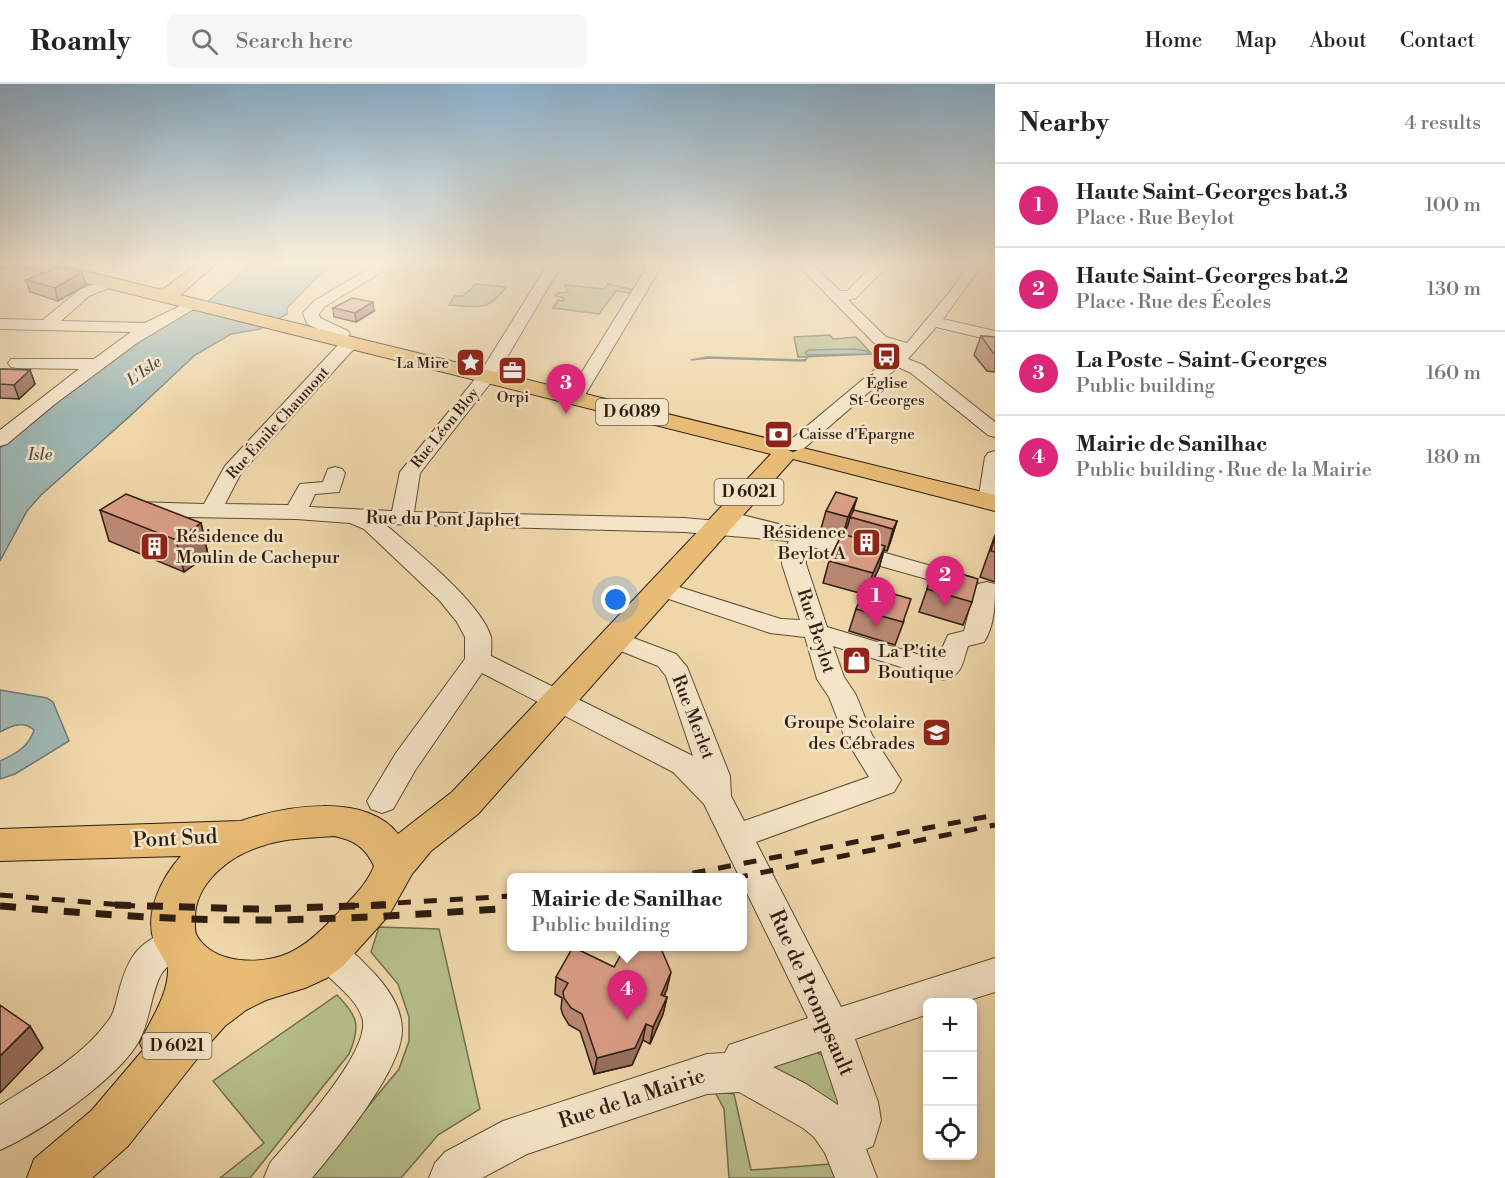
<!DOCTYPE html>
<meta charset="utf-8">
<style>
:root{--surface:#fff;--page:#f6f6f6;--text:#222;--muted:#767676;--line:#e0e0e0;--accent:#db2777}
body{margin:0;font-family:"Libre Bodoni",serif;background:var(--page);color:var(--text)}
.controls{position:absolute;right:18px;bottom:18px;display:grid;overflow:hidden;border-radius:9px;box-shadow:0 3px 9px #0003}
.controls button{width:54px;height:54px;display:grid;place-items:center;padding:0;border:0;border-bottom:2px solid var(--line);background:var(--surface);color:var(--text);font:30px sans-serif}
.you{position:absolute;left:616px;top:516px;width:21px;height:21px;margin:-15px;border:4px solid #fff;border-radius:50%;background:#1a73e8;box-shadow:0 0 0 9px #1a73e833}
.badge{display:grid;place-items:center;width:39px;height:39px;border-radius:50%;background:var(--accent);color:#fff;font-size:20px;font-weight:700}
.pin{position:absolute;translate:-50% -50px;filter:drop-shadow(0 2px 3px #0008)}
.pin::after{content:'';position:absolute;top:32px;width:21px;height:18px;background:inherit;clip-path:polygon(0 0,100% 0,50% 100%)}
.popup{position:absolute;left:507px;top:789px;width:240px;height:78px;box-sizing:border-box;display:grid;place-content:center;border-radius:9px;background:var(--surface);filter:drop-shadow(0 2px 4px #0005);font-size:20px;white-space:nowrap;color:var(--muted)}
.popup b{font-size:22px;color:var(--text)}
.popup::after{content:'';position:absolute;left:50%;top:100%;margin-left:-12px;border:12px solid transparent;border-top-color:var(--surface)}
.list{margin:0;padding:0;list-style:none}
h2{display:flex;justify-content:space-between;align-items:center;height:78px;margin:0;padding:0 24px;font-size:26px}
h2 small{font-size:20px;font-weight:400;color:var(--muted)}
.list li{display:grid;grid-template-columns:39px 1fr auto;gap:18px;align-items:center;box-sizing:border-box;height:84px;padding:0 24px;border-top:2px solid var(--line)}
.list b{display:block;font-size:22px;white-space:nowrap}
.list p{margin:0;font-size:20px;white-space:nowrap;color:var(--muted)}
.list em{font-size:20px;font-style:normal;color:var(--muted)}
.icon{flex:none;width:33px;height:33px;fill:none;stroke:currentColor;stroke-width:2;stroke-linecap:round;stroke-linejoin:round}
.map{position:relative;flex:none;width:995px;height:1094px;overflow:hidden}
header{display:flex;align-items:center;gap:36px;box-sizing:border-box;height:84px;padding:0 30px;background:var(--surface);border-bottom:2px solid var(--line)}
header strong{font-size:28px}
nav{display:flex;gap:33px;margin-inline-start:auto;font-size:21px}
.search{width:420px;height:54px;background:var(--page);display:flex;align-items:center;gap:15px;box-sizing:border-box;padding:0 21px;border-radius:9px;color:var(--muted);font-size:22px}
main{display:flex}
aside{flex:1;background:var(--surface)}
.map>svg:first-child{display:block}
</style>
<header>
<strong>Roamly</strong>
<div class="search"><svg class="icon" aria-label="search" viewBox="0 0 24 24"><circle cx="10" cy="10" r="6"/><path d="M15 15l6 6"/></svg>Search here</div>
<nav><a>Home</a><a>Map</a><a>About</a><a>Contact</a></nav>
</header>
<main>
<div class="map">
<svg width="995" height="1094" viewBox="0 0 995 1094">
<rect width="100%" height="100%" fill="#efd7aa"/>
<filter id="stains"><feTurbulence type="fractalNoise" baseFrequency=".00333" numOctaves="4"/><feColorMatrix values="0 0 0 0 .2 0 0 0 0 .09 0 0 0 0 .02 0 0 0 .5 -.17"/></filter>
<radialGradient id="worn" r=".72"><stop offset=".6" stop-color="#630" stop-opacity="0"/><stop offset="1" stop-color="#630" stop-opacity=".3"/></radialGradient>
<g fill="#b6bf8b" stroke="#726e4e" stroke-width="1.5">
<path d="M476,200L506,203C489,228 476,223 449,221L454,212H463Z"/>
<path d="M608,200L634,206L631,209L616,207L599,230L553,224L558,216L563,217L564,214L555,212L558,209L568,208L565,201L604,205Z"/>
<path d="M830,251L833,255L856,253L872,270L798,273L794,253Z"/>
<path d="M379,843L439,845L480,1025L438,1051L401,1094H309L399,985L409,957V933L398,900L371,868Z"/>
<path d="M337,911C358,932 361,942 349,970L250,1094H220L264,1059L213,997Z"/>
<path d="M806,963L834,977L843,1029L762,986Z"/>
<path d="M715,1008L734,1010L751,1086L830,1080L835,1094H729L724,1025Z"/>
</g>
<g fill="#9fb7b4" stroke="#717972" stroke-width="1.5">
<path d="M255,178H332L287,224V230L260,245L231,250L195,271L130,332L41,411L27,427L0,477V364L53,318L136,257L207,218Z"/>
<path d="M855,265L867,267L869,270L809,271L805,277L709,274L691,276L707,273L802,276L806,275L808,271L805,269L808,266Z"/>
<path d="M0,606L47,614L53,618L69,657L15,690L0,695V677C15,670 29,663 34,646C24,636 11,642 0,648Z"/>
</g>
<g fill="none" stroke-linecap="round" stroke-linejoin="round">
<defs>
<g id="minor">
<path d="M380,178H398L324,223L319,230L320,234L348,247L350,250L343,257L337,259L331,257L329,254L331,251L307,240L303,229L314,217Z"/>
<path d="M549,178H563L496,292L420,389L414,428L684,434L717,437L715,434L718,429L726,427L811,448L974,494L978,499L974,504L966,506L809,462L806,470V480L827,543L937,576L948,551L964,547L975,505L978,500L987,498L995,500C995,519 995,541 984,558L968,562C962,580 963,591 943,596L833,562L844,593L856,611L872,651L901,696L894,708L756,758L841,923L995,874V908L963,918H928V930L855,955L878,1018L881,1036L873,1062L866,1065L877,1094H835L825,1069L814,1053L803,1044L739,1008L707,1010L527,1070L482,1094H429L435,1079L445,1068L503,1037L707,970L725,969L729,961L738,958L808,934L742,799V794H740L704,720L673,688L482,589L416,685L393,725L382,729L371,725L367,717L396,669L465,575V553L457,538L440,517L364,445L350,439L296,435L133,432L125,430L122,425L125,420L133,418L204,420L225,382L338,261L354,253L362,258L350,269L241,389L225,420L288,421L300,400L323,398L328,385L335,383L342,385L345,389L339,408L315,410L309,423L392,427L400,388L480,289ZM385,440L684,448L789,457L782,470V480L800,536L781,535L660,497L651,499L648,504L651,509L770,549L805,553L817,595L829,613L845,654L869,693L744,737L731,712L730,692L687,583L676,570L615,547L606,549L602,555L606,561L658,582L666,592L693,672L491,572C491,566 492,558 491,553C481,518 413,465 385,440ZM821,967L838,1018V1021L806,1000L773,983Z"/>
<path d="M650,178H664L585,311L579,317H567L564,313L572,304Z"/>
<path d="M795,178H810L840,207H847L876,178H891L856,214L848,216L886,253L907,259L952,205L970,178H984L943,235L995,247V257L936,243L908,275L923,281L995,338V353L988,351L911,289L898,283L802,366H788L785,362L788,358L897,267L874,259Z"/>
<path d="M108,195L113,196L115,199L113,202L89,212L61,237L145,239L184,220H194L197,223L137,259L55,320L7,360L0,362V346L79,285L17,284L11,283L8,279L11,275H94L131,248L0,245V235L43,236L79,206Z"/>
<path d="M995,367V422H981L978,417L985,373L988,369Z"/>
<path d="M177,843L189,848L195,859C186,878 172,874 162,889C152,904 150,936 140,955C121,993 39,1049 0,1066V1021C37,998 82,973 108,937C115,929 116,917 119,907C129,869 140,857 177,843Z"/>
<path d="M328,853C349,861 359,874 374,889C388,904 402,925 402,946C402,986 338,1063 312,1094H264L270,1079C291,1054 374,965 362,933C353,907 321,893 310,869L315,858Z"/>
</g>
<g id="major">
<path d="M0,178H9L6,183L0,184Z"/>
<path d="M17,178H47L162,206L200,178H219L180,211L786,359L788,366L793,368L803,364L995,411V427L793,375L478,730L431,767L412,790L389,831L343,882L327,894L305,904L266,916L246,926L225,942L208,961L128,1062L92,1094H27L34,1075L92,1026L143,966L140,959C150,936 168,912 168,886C168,878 157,866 154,857C144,829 162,793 181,772L0,777V745L241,737C285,722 365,708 398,750L452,708L771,370L19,182ZM334,752C354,756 365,763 374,782C366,803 347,819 332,835C319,849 306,861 289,869C262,881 214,881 197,852C194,847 195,840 195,834C195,799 230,771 262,762C285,754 310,754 334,752Z"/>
</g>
</defs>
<use href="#minor" stroke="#5e4b36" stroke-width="2"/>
<use href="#major" stroke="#2d1c10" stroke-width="2"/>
<use href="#minor" fill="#f5e5c8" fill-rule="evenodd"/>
<use href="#major" fill="#e8bc75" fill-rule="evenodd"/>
<g stroke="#2d1c10" stroke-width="5" stroke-dasharray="13 13" stroke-linecap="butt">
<path d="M667,794L995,731"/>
<path d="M735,794L995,741"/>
<path d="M0,811L135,822"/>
<path d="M346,822L512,812"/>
</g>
<g stroke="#2d1c10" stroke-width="7" stroke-dasharray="16 16" stroke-linecap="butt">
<path d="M115,821L255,825L386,821"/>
<path d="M0,822C84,829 167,836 251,836C338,836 425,830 512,824"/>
</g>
</g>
<g fill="#bb8974" stroke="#2d1c10" stroke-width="1.5">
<path d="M26,196L86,201L58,217L30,208Z"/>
<path d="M333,224L374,227L356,238L334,233Z"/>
<path d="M981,252L995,253V288L987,287L974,271Z"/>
<path d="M0,285L30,286L35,300L19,315L0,314Z"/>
<path d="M100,426L201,439L208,471L184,488L109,457Z"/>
<path d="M826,427L853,428L897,437L890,459L887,467L884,466L879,484L870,503L904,537L895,561L849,547L856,525L863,510L823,499L829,477L840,454L820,448Z"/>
<path d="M995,451V498L980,493Z"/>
<path d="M935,482L972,518L963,541L919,528Z"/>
<path d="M614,883L667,905L664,912L667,913L663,930L650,960L643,956L632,981L594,990L580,947L569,941L563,931L561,925L562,914L555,910L556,893Z"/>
</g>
<g fill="#996f5e" stroke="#2d1c10" stroke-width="1.5">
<path d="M82,188L86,201L58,217L55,204Z"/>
<path d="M373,218L374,227L356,238L355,229Z"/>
<path d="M30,286L35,300L19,315L14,301Z"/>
<path d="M857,414L851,434L850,433L848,441L842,454L848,433Z"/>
<path d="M897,437L890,459L887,467L893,445Z"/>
<path d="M201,439L208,471L184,488L176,456Z"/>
<path d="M885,462L879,484L866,511L873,489Z"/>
<path d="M671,888L667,905L657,927L661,911Z"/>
<path d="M667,913L663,930L650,960L653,943Z"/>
<path d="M646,940L643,956L632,981L594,990L597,974Z"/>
<path d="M30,942L43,964L0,1009V972Z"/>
</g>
<g fill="#da9f87" stroke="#2d1c10" stroke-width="1.5">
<path d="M59,183L82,188L55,204L26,196Z"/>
<path d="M352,214L373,218L355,229L333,224Z"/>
<path d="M981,252L995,253V269H993Z"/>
<path d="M0,285L30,286L14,301L0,300Z"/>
<path d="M836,408L857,414L848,433L826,427Z"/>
<path d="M126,410L201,439L176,456L100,426Z"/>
<path d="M854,426L897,437L893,445L850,433Z"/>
<path d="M842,450L885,462L873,489L829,477Z"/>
<path d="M995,453V468L991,467Z"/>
<path d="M935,482L978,495L972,518L927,505Z"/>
<path d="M866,502L911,515L903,538L856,525Z"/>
<path d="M633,862H660L671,888L661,911L667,913L653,943L646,940L635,964L597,974L582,930L571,924L564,914L563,908L568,899L556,893L573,863L614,883L624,865Z"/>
<path d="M0,921L30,942L0,972Z"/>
</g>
<linearGradient id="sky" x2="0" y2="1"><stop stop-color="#8bb5d3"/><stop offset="0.54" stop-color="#f8edd9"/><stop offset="1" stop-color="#f8edd9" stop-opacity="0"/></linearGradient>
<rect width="995" height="331" fill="url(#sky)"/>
<defs>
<symbol id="bus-square" viewBox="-11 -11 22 22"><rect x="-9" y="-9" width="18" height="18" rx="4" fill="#8f2418" stroke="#f5e5c8"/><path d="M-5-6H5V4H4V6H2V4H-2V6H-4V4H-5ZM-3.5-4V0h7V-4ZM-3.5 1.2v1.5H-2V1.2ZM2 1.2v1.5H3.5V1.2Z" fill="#fff"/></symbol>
<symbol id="sight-square" viewBox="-11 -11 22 22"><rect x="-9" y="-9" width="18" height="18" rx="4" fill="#8f2418" stroke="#f5e5c8"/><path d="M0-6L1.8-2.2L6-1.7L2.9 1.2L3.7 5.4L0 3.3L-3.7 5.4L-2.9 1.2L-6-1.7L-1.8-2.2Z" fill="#fff"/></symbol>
<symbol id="office-square" viewBox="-11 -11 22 22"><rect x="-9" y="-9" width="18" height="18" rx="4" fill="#8f2418" stroke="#f5e5c8"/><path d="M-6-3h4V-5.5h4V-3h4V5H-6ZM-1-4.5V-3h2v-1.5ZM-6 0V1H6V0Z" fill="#fff"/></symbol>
<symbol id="bank-square" viewBox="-11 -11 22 22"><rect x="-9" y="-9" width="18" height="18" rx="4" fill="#8f2418" stroke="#f5e5c8"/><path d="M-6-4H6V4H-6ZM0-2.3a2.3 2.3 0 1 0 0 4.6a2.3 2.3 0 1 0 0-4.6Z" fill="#fff"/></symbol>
<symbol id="building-square" viewBox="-11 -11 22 22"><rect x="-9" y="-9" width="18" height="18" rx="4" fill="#8f2418" stroke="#f5e5c8"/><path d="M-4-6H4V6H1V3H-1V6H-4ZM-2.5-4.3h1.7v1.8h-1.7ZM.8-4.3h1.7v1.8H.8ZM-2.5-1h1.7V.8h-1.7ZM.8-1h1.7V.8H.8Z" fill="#fff"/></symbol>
<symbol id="shop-square" viewBox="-11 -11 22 22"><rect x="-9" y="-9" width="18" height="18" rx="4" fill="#8f2418" stroke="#f5e5c8"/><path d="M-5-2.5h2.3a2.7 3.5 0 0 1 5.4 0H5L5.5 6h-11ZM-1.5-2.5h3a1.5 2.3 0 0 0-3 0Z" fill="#fff"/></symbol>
<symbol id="school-square" viewBox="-11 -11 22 22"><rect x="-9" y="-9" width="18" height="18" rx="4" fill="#8f2418" stroke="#f5e5c8"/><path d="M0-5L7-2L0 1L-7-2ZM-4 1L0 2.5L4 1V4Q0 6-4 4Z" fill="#fff"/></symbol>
</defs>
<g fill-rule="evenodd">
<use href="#bus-square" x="870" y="256" width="33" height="33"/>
<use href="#sight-square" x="454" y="262" width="33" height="33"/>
<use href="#office-square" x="496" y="270" width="33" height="33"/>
<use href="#bank-square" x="762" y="334" width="33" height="33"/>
<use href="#building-square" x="850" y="442" width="33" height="33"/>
<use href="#building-square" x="138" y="446" width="33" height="33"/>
<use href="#shop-square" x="840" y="560" width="33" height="33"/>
<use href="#school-square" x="920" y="632" width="33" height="33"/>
</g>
<g text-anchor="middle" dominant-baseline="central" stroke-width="5" stroke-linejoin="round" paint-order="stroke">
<g font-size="15" fill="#2d1c10" stroke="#f5e5c8">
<text x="449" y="279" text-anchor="end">La Mire</text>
<text x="887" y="299">Église<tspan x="887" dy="17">St-Georges</tspan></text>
<text x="513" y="313">Orpi</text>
<text x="799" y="350" text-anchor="start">Caisse d'Épargne</text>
</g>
<g font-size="15" fill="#2d1c10" stroke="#f5e5c8">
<text transform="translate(278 339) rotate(-48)">Rue Émile Chaumont</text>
<text transform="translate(445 344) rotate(-51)">Rue Léon Bloy</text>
</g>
<g font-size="16" font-style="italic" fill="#4f4a41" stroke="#f5e5c8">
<text transform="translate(144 287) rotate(-35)">L'Isle</text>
<text x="40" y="371">Isle</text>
</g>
<g fill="#f5e5c8" stroke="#695847" stroke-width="1.5">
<rect x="596" y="315" width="72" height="26" rx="4.5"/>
<rect x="714.5" y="395" width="69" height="26" rx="4.5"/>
<rect x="142.5" y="949" width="69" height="26" rx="4.5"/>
</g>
<g font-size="16" font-weight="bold" fill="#2d1c10">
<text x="632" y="328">D 6089</text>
<text x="749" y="408">D 6021</text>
<text x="177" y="962">D 6021</text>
</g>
<g font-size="18" fill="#2d1c10" stroke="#f5e5c8">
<text transform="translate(443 435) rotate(1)">Rue du Pont Japhet</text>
<text transform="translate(816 547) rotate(72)">Rue Beylot</text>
<text transform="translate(693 633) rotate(69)">Rue Merlet</text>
</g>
<g font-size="18" fill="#2d1c10" stroke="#f5e5c8" text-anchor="end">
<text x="846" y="448">Résidence<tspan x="846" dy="21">Beylot A</tspan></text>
<text x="176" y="452" text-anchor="start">Résidence du<tspan x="176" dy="21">Moulin de Cachepur</tspan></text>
<text x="878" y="567" text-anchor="start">La P'tite<tspan x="878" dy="21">Boutique</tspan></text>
<text x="915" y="638">Groupe Scolaire<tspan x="915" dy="21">des Cébrades</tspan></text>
</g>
<g font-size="21" fill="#2d1c10" stroke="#f5e5c8">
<text transform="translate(175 755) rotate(-3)">Pont Sud</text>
<text transform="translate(811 909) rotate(66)">Rue de Prompsault</text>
<text transform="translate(632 1015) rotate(-18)">Rue de la Mairie</text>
</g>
</g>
<rect width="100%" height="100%" filter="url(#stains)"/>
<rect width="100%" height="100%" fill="url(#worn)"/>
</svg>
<div class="controls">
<button>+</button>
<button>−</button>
<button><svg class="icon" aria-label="locate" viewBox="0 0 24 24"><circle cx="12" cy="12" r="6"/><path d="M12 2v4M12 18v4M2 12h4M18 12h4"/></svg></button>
</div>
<div class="you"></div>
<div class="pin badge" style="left:876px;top:543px">1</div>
<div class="pin badge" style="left:945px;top:522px">2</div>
<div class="pin badge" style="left:566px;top:330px">3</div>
<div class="pin badge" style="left:627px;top:936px">4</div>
<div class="popup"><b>Mairie de Sanilhac</b>Public building</div>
</div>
<aside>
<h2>Nearby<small>4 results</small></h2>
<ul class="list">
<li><span class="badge">1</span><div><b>Haute Saint-Georges bat.3</b><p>Place · Rue Beylot</p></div><em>100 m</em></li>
<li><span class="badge">2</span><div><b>Haute Saint-Georges bat.2</b><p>Place · Rue des Écoles</p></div><em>130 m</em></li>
<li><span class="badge">3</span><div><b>La Poste - Saint-Georges</b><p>Public building</p></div><em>160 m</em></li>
<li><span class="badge">4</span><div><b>Mairie de Sanilhac</b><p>Public building · Rue de la Mairie</p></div><em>180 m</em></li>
</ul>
</aside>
</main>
